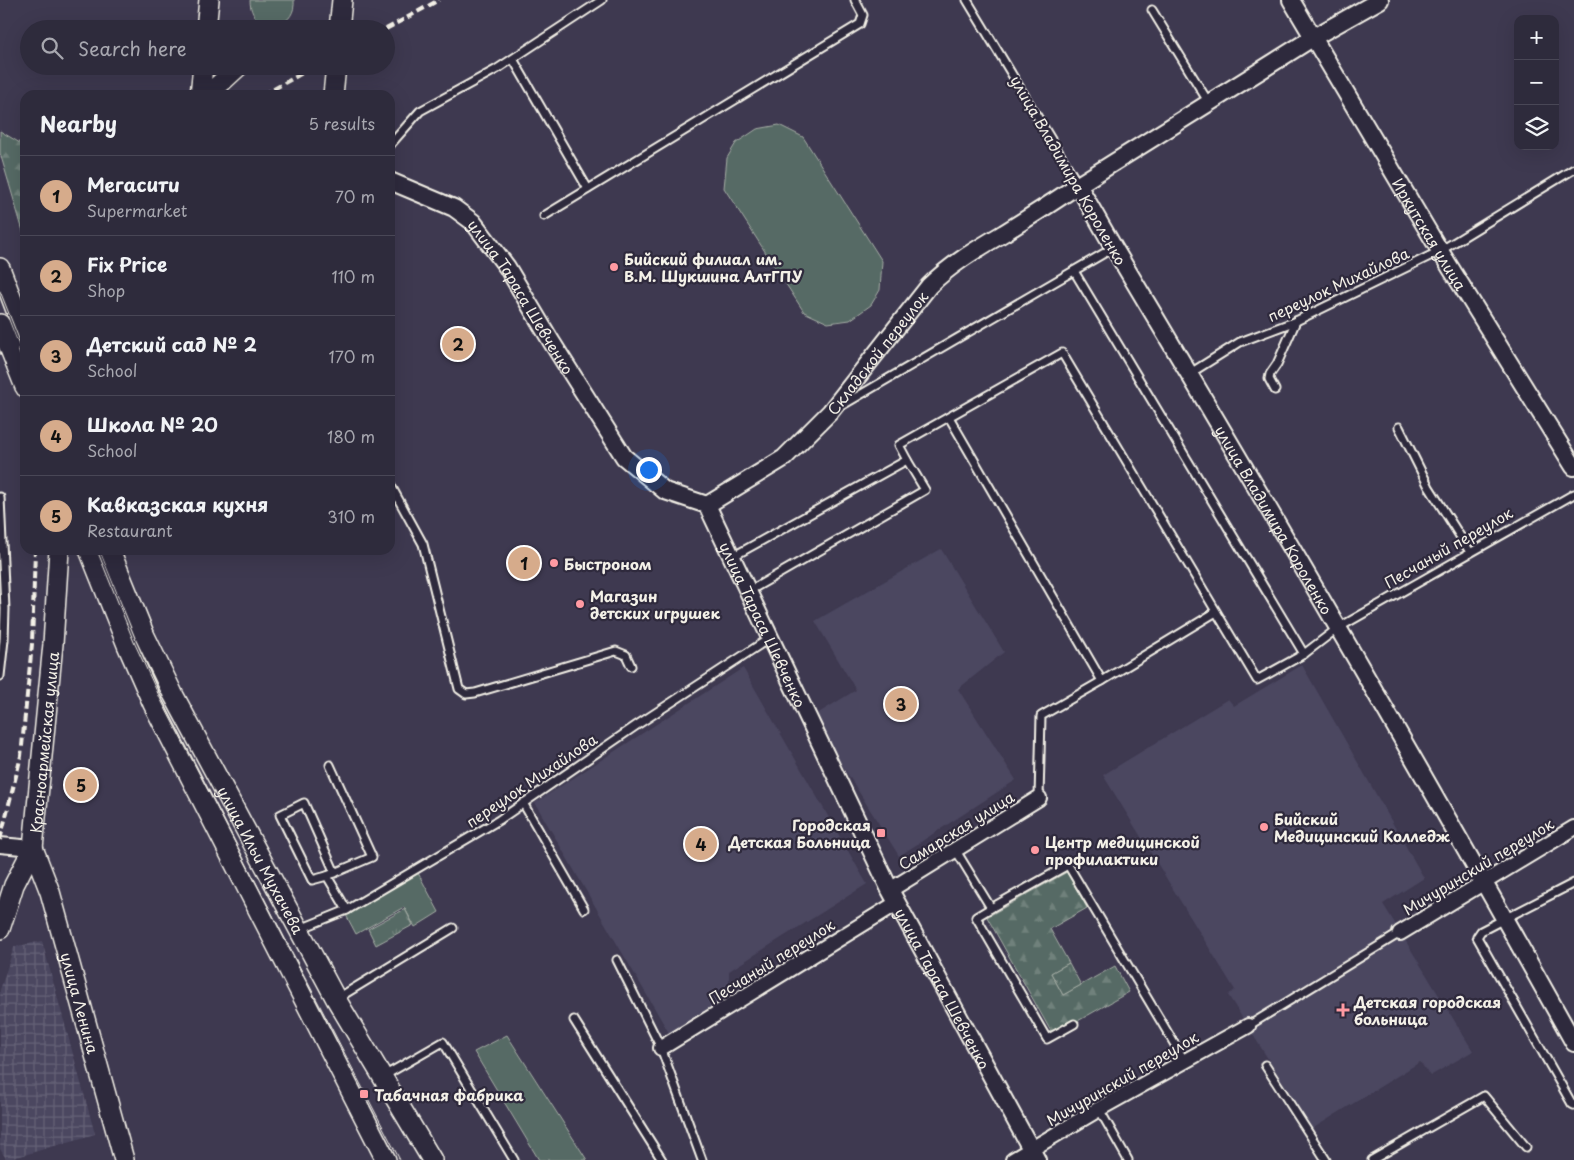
<!DOCTYPE html>
<meta charset="utf-8">
<style>
:root{--surface:#2e2b3c;--page:#363343;--text:#f1f3f6;--muted:#a7a7af;--line:#494756;--accent:#d6ab8b}
body{margin:0;font-family:"Playpen Sans",sans-serif;background:var(--page);color:var(--text)}
.controls{position:absolute;right:15px;top:15px;display:grid;overflow:hidden;border-radius:10px;box-shadow:0 5px 20px #0002}
.controls button{width:45px;height:45px;display:grid;place-items:center;padding:0;border:0;border-bottom:1px solid var(--line);background:var(--surface);color:var(--text);font:25px sans-serif}
.you{position:absolute;left:648px;top:469px;width:18px;height:18px;margin:-12px;border:4px solid #fff;border-radius:50%;background:#1a73e8;box-shadow:0 0 0 8px #1a73e833}
.badge{display:grid;place-items:center;width:32px;height:32px;border-radius:50%;background:var(--accent);color:#111;font-size:16px;font-weight:700}
.pin{position:absolute;translate:-50% -50%;border:2px solid #fff;box-shadow:0 1px 5px #0006}
.list{margin:0;padding:0;list-style:none}
h2{display:flex;justify-content:space-between;align-items:center;height:65px;margin:0;padding:0 20px;font-size:21px}
h2 small{font-size:16px;font-weight:400;color:var(--muted)}
.list li{display:grid;grid-template-columns:32px 1fr auto;gap:15px;align-items:center;box-sizing:border-box;height:80px;padding:0 20px;border-top:1px solid var(--line)}
.list b{display:block;font-size:19px;white-space:nowrap}
.list p{margin:0;font-size:16px;white-space:nowrap;color:var(--muted)}
.list em{font-size:16px;font-style:normal;color:var(--muted)}
.icon{flex:none;width:28px;height:28px;fill:none;stroke:currentColor;stroke-width:2;stroke-linecap:round;stroke-linejoin:round}
.map{position:relative;flex:none;width:1574px;height:1160px;overflow:hidden}
.search{position:absolute;background:var(--surface);box-shadow:0 5px 20px #0002;left:20px;top:20px;width:375px;height:55px;display:flex;align-items:center;gap:12px;box-sizing:border-box;padding:0 18px;border-radius:28px;color:var(--muted);font-size:19px}
.panel{position:absolute;background:var(--surface);box-shadow:0 5px 20px #0002;left:20px;top:90px;width:375px;height:465px;border-radius:15px}
.map>svg:first-child{display:block}
</style>
<div class="map">
<svg width="1574" height="1160" viewBox="0 0 1574 1160">
<defs>
<pattern id="industrial-grid" width="8" height="8" patternUnits="userSpaceOnUse" patternTransform="scale(1.25)"><rect width="8" height="8" fill="#4b4760"/><path d="M0 4h8M4 0v8" fill="none" stroke="#666277"/></pattern>
<pattern id="forest-firs" width="22" height="20" patternUnits="userSpaceOnUse" patternTransform="scale(1.25)"><rect width="22" height="20" fill="#576b65"/><path d="M5 1l3.5 6h-7zM16 11l3.5 6h-7z" fill="#70817b"/></pattern>
<pattern id="park-tufts" width="24" height="20" patternUnits="userSpaceOnUse" patternTransform="scale(1.25)"><rect width="24" height="20" fill="#576b65"/><path d="M3 7l-1-3M5 7V3M7 7l1-3M15 17l-1-3M17 17v-4M19 17l1-3" fill="none" stroke="#70817b"/></pattern>
</defs>
<rect width="100%" height="100%" fill="#3e3950"/>
<filter id="ink" filterUnits="userSpaceOnUse"><feTurbulence type="fractalNoise" baseFrequency=".02" numOctaves="2"/><feDisplacementMap in="SourceGraphic" scale="10" xChannelSelector="R" yChannelSelector="G"/><feConvolveMatrix kernelMatrix="1 2 1 2 8 2 1 2 1" color-interpolation-filters="sRGB"/></filter>
<g filter="url(#ink)">
<g fill="#4b4760">
<path d="M941,549L1004,652L958,689L1016,780L899,856L812,717L856,690L815,621Z"/>
<path d="M1302,665L1424,878L1383,904L1473,1051L1430,1076L1420,1062L1312,1129L1228,995L1235,990L1103,775L1228,699L1234,706Z"/>
<path d="M743,668L867,884L729,971V996L669,1033L535,803Z"/>
</g>
<path fill="url(#industrial-grid)" d="M42,941L95,1134L7,1160L0,1149V990L14,947Z"/>
<g fill="#576b65" stroke="#a6aea6">
<path d="M250,0H294C297,32 250,35 250,0Z"/>
<path d="M779,125L803,137L882,261L880,290L871,305L850,320L828,323L804,312L724,188L727,158L736,143L757,129Z"/>
<path d="M418,873L439,912L415,927L404,907L356,934L345,913Z"/>
<path d="M507,1035L587,1160H539L474,1052Z"/>
</g>
<g fill="url(#forest-firs)" stroke="#a6aea6">
<path d="M0,131L25,146V238L0,153Z"/>
<path d="M1067,872L1087,908L1050,929L1069,963L1051,973L1063,995L1115,966L1129,992L1053,1035L987,917Z"/>
</g>
<g fill="url(#park-tufts)" stroke="#a6aea6">
<path d="M405,909L413,925L376,945L368,929Z"/>
<path d="M1069,963L1081,985L1063,995L1051,973Z"/>
</g>
<g fill="none" stroke-linecap="round" stroke-linejoin="round">
<defs>
<g id="service">
<path d="M967,0L1078,184"/>
<path d="M1152,10L1209,103"/>
<path d="M513,59L588,189"/>
<path d="M390,145L420,111L497,69L602,0"/>
<path d="M544,216L860,24L863,15L855,0"/>
<path d="M1074,271L1304,654"/>
<path d="M1189,374L1240,342L1296,321L1440,251L1574,169"/>
<path d="M1275,390L1269,379L1270,374L1277,364L1296,321"/>
<path d="M841,406L1113,248"/>
<path d="M949,417L1102,681L1216,612"/>
<path d="M1399,427L1429,487L1470,552"/>
<path d="M390,484L423,544L459,689L466,694L475,693L616,651L626,655L631,666"/>
<path d="M0,497L5,609L4,640L0,676"/>
<path d="M732,557L907,460L899,445L1062,353L1257,680L1304,654L1338,628L1574,494"/>
<path d="M749,591L925,490L907,460"/>
<path d="M330,765L372,857L327,876L347,910"/>
<path d="M1039,798L1041,716L1102,681"/>
<path d="M523,803L584,909"/>
<path d="M955,849L991,908L976,917L1047,1039L1074,1024"/>
<path d="M327,876L312,880L280,815L304,803L335,873"/>
<path d="M1574,883L1481,931L1477,937L1572,1104L1574,1105"/>
<path d="M991,908L1068,865L1184,1060"/>
<path d="M300,929L347,910L499,820L637,725L770,638"/>
<path d="M617,960L661,1048L702,1160"/>
<path d="M338,998L453,928"/>
<path d="M574,1020L662,1160"/>
<path d="M1248,1026L1400,933"/>
<path d="M1265,1065L1326,1160"/>
<path d="M382,1077L443,1042L514,1160"/>
<path d="M1099,1109L1128,1160"/>
<path d="M1372,1160L1484,1096L1526,1147"/>
</g>
<g id="minor">
<path d="M0,845L33,848"/>
<path d="M890,890L1039,798"/>
<path d="M1400,933L1574,828"/>
<path d="M661,1048L897,903"/>
<path d="M1013,1160L1099,1109L1248,1026"/>
</g>
<g id="tertiary">
<path id="s1" d="M1291,0L1440,251L1574,467"/>
<path id="s2" d="M390,181L454,208L473,222L507,267L551,341L624,457L665,491L707,505L890,890L1037,1160"/>
<path id="s3" d="M1078,185L1114,248C1271,510 1425,775 1574,1043"/>
<path id="s4" d="M707,505L784,458L830,412L929,286C951,264 977,249 1004,233C1029,217 1054,202 1078,185L1314,37L1380,0"/>
</g>
<g id="secondary">
<path d="M206,29L209,0"/>
<path d="M339,29L342,0"/>
<path d="M200,95L203,66"/>
<path d="M209,95L213,90L239,66"/>
<path d="M333,95L336,66"/>
<path d="M0,268L25,334"/>
<path d="M0,324L25,387"/>
<path d="M89,550L127,645L153,704L386,1160"/>
<path id="s5" d="M110,550L145,636L173,694L336,999L432,1160"/>
<path id="s6" d="M33,848L50,892L124,1160"/>
<path id="s7" d="M0,929L14,885L33,848L53,644L59,550"/>
</g>
</defs>
<use href="#service" stroke="#f4f1e8" stroke-width="11"/>
<use href="#minor" stroke="#f4f1e8" stroke-width="18"/>
<use href="#tertiary" stroke="#f4f1e8" stroke-width="20"/>
<use href="#secondary" stroke="#f4f1e8" stroke-width="22"/>
<use href="#service" stroke="#2f2a3d" stroke-width="7"/>
<use href="#minor" stroke="#2f2a3d" stroke-width="14"/>
<use href="#tertiary" stroke="#2f2a3d" stroke-width="16"/>
<use href="#secondary" stroke="#2f2a3d" stroke-width="19"/>
<g stroke="#f4f1e8" stroke-width="1">
<path d="M0,291L25,354"/>
<path d="M18,349L25,368"/>
<path d="M97,550L134,642L161,700L400,1160"/>
</g>
<g stroke="#f4f1e8" stroke-width="4" stroke-dasharray="8 4" stroke-linecap="butt">
<path d="M386,29L439,0"/>
<path d="M263,95L315,66"/>
<path d="M0,840L21,756L32,644L35,550"/>
</g>
</g>
</g>
<g fill="#ff9aa2" stroke="#2f2a3d" stroke-width="2">
<circle cx="614" cy="267" r="5"/>
<circle cx="554" cy="563" r="5"/>
<circle cx="580" cy="604" r="5"/>
<circle cx="1264" cy="827" r="5"/>
<rect x="876" y="828" width="10" height="10" rx="2.5"/>
<circle cx="1035" cy="850" r="5"/>
<path d="M1340.5 1002.5h5v5h5v5h-5v5h-5v-5h-5v-5h5z"/>
<rect x="359" y="1089" width="10" height="10" rx="2.5"/>
</g>
<g text-anchor="middle" dominant-baseline="central" stroke-width="4.5" stroke-linejoin="round" paint-order="stroke">
<g font-size="15" fill="#f4f1e8" stroke="#2f2a3d">
<text transform="translate(1069 170) rotate(60)">улица Владимира Короленко</text>
<text stroke="none"><textPath href="#s1" startOffset="272">Иркутская улица</textPath></text>
<text transform="translate(1338 284) rotate(-25)">переулок Михайлова</text>
<text stroke="none"><textPath href="#s2" startOffset="182">улица Тараса Шевченко</textPath></text>
<text stroke="none"><textPath href="#s4" startOffset="231">Складской переулок</textPath></text>
<text stroke="none"><textPath href="#s3" startOffset="388">улица Владимира Короленко</textPath></text>
<text transform="translate(1448 547) rotate(-30)">Песчаный переулок</text>
<text stroke="none"><textPath href="#s2" startOffset="602">улица Тараса Шевченко</textPath></text>
<text stroke="none"><textPath href="#s7" startOffset="194">Красноармейская улица</textPath></text>
<text transform="translate(531 780) rotate(-34)">переулок Михайлова</text>
<text transform="translate(956 830) rotate(-32)">Самарская улица</text>
<text stroke="none"><textPath href="#s5" startOffset="345">улица Ильи Мухачева</textPath></text>
<text transform="translate(1478 866) rotate(-31)">Мичуринский переулок</text>
<text transform="translate(771 961) rotate(-32)">Песчаный переулок</text>
<text stroke="none"><textPath href="#s2" startOffset="1008">улица Тараса Шевченко</textPath></text>
<text stroke="none"><textPath href="#s6" startOffset="162">улица Ленина</textPath></text>
<text transform="translate(1122 1078) rotate(-30)">Мичуринский переулок</text>
</g>
<g font-size="15" font-weight="bold" fill="#f4f1e8" stroke="#2f2a3d" text-anchor="start">
<text x="624" y="258">Бийский филиал им.<tspan x="624" dy="17">В.М. Шукшина АлтГПУ</tspan></text>
<text x="564" y="563">Быстроном</text>
<text x="590" y="595">Магазин<tspan x="590" dy="17">детских игрушек</tspan></text>
<text x="1274" y="818">Бийский<tspan x="1274" dy="17">Медицинский Колледж</tspan></text>
<text x="871" y="824" text-anchor="end">Городская<tspan x="871" dy="17">Детская Больница</tspan></text>
<text x="1045" y="841">Центр медицинской<tspan x="1045" dy="17">профилактики</tspan></text>
<text x="1354" y="1001">Детская городская<tspan x="1354" dy="17">больница</tspan></text>
<text x="374" y="1094">Табачная фабрика</text>
</g>
</g>
</svg>
<div class="controls">
<button>+</button>
<button>−</button>
<button><svg class="icon" aria-label="layers" viewBox="0 0 24 24"><path d="M12 4l9 5-9 5-9-5zM3 14l9 5 9-5"/></svg></button>
</div>
<div class="you"></div>
<div class="pin badge" style="left:524px;top:563px">1</div>
<div class="pin badge" style="left:458px;top:344px">2</div>
<div class="pin badge" style="left:901px;top:704px">3</div>
<div class="pin badge" style="left:701px;top:844px">4</div>
<div class="pin badge" style="left:81px;top:785px">5</div>
<div class="search"><svg class="icon" aria-label="search" viewBox="0 0 24 24"><circle cx="10" cy="10" r="6"/><path d="M15 15l6 6"/></svg>Search here</div>
<section class="panel">
<h2>Nearby<small>5 results</small></h2>
<ul class="list">
<li><span class="badge">1</span><div><b>Мегасити</b><p>Supermarket</p></div><em>70 m</em></li>
<li><span class="badge">2</span><div><b>Fix Price</b><p>Shop</p></div><em>110 m</em></li>
<li><span class="badge">3</span><div><b>Детский сад № 2</b><p>School</p></div><em>170 m</em></li>
<li><span class="badge">4</span><div><b>Школа № 20</b><p>School</p></div><em>180 m</em></li>
<li><span class="badge">5</span><div><b>Кавказская кухня</b><p>Restaurant</p></div><em>310 m</em></li>
</ul>
</section>
</div>
